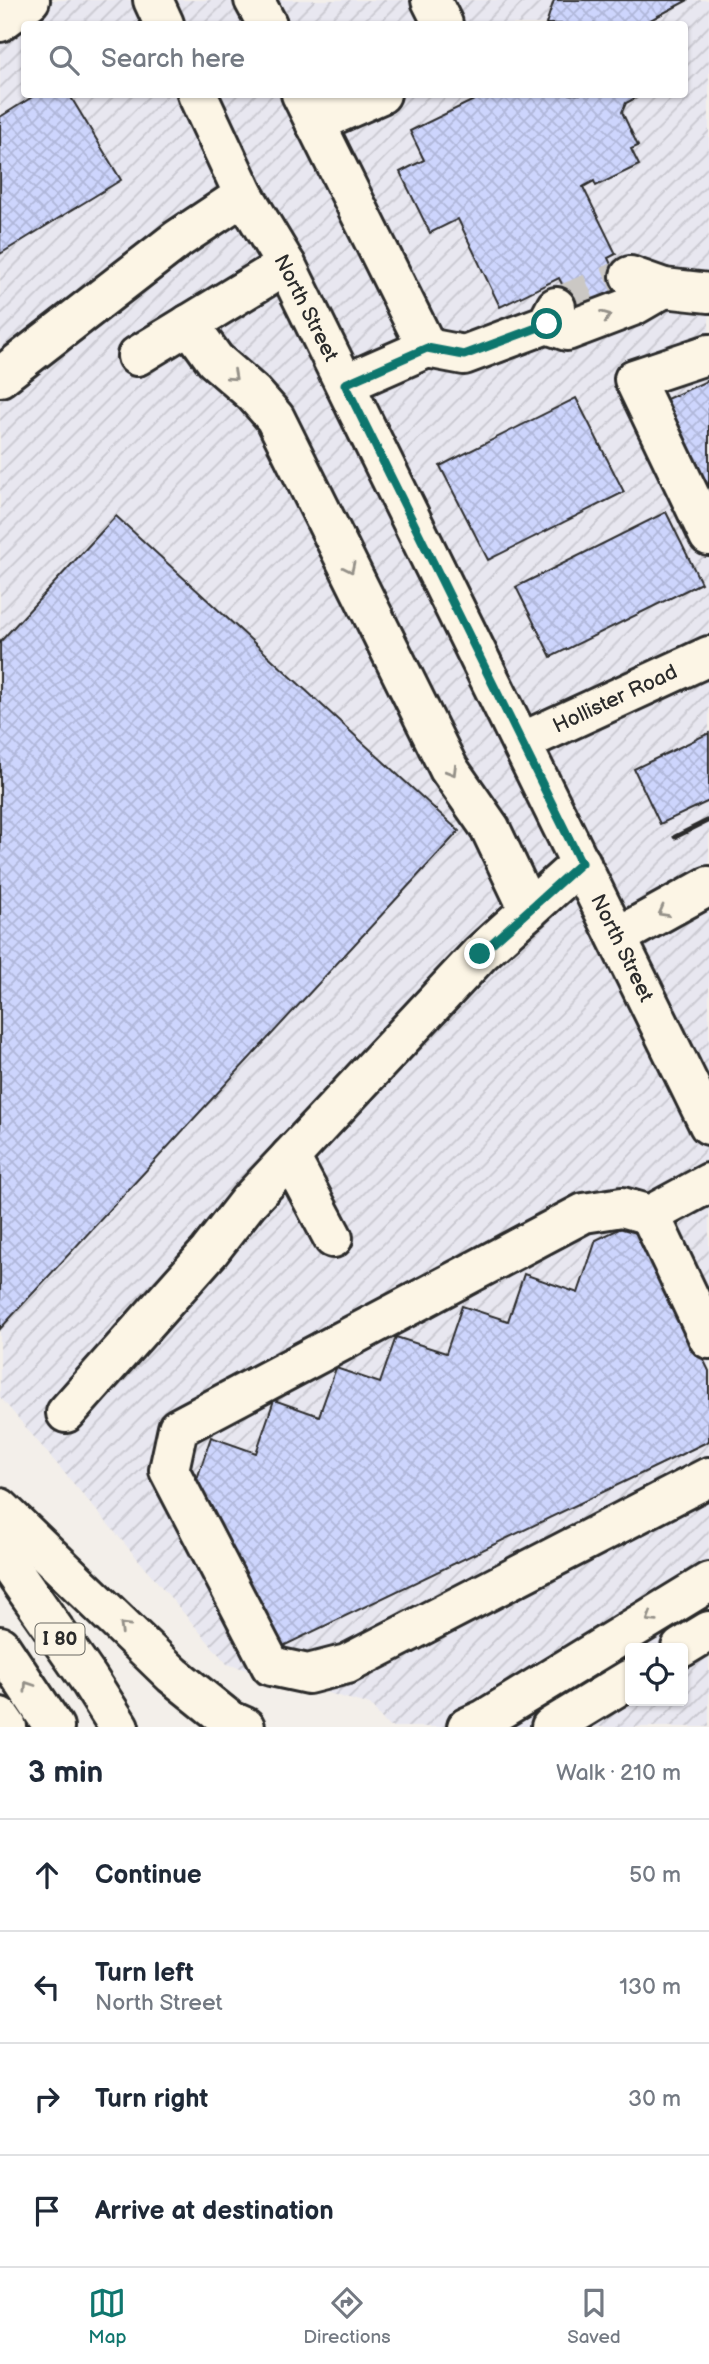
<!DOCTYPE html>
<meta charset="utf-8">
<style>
:root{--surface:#fff;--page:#f6f6f7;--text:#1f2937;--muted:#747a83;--line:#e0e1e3;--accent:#0f766e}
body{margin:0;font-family:"Balsamiq Sans",sans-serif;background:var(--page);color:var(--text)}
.controls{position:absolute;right:21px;bottom:21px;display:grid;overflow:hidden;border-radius:7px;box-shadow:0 2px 5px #0004}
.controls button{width:63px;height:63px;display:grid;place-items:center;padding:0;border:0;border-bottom:2px solid var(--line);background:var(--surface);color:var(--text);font:35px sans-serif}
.stop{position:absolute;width:21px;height:21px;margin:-16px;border:5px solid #0f766e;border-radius:50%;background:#fff}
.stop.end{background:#0f766e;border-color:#fff;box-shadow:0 2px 7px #0008}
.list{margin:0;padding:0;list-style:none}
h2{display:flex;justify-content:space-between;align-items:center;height:91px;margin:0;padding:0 28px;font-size:30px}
h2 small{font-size:23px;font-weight:400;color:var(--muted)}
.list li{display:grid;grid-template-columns:46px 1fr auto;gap:21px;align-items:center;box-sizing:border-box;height:112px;padding:0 28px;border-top:2px solid var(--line)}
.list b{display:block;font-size:26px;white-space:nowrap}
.list p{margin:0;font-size:23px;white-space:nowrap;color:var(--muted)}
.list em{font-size:23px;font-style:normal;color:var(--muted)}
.icon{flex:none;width:38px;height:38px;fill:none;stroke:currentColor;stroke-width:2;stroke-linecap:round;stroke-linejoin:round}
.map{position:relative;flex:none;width:709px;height:1727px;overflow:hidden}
.search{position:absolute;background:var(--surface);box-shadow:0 2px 5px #0004;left:21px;right:21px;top:21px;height:77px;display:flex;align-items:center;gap:18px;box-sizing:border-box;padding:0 24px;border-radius:7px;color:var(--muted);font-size:26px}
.sheet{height:539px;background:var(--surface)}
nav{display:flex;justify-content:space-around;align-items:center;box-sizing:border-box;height:98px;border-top:2px solid var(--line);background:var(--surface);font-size:19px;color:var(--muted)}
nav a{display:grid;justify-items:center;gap:4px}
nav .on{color:var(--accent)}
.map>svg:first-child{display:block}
</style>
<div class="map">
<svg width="709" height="1727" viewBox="0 0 709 1727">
<defs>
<pattern id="industrial-furrows" width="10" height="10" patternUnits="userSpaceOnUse" patternTransform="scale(1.75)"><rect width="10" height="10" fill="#e8e7f0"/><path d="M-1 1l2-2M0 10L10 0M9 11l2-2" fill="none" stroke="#c7c6ce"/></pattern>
<pattern id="building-cross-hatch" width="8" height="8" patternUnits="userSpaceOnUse" patternTransform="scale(1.75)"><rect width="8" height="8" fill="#cdd5fd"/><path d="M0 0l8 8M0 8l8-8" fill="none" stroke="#b0b7d9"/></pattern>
</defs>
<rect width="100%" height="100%" fill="#f3efea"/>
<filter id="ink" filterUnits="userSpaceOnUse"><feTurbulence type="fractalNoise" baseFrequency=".0143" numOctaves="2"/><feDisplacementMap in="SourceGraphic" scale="14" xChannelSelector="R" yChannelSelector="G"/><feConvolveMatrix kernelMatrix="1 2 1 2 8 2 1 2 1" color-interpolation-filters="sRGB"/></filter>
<g filter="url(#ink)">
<path fill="url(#industrial-furrows)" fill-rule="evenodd" d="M0,0H709V1727H389L370,1705L227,1664L0,1397ZM24,24H684V94H24ZM630,1648H683V1701H630Z"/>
<g fill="url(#building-cross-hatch)" stroke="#2b2b2b" stroke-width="2">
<path d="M554,0H688L643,24H546Z"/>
<path d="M37,94H69L121,180L0,254V117Z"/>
<path d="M486,94H643L626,103L622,112L638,146L631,149L639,165L596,186L594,181L583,187L616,254L608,258L621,287L574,309L559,278L500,307L458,219L430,233L400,172L424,160L410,131Z"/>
<path d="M709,380V511L660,402Z"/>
<path d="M576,398L624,492L488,560L440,466Z"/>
<path d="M666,512L701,583L551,657L516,587Z"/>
<path d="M116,516L459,831L0,1329V642Z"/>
<path d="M709,733V801L660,824L634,769Z"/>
<path d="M636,1221L709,1371V1441L277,1649L196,1482L211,1437L256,1453L274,1400L319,1416L336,1368L380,1383L396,1337L446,1353L462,1306L508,1321L524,1274L578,1293L596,1240Z"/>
</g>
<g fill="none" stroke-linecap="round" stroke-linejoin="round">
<path stroke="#cbc8c4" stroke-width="38" stroke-dasharray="38 19" stroke-linecap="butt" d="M556,307L630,276"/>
<defs>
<g id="minor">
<path d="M153,0L164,24"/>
<path d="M254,0L267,24"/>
<path d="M431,0L443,24"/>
<path d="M0,22L30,0"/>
<path d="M197,94L244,195L286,265L709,1125"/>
<path d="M301,94L427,348"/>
<path d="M315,123L381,94"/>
<path d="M630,276L664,288L709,293"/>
<path d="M189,324L215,360L254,394L275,418L449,769L490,828L529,910"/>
<path d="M547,324L567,331L633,306L664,288"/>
<path d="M709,354L634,379L709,536"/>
<path d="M137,356L286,265"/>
<path d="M0,377L178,239L244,195"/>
<path d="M345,384L427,348L464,355L547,324L556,307"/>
<path d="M522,742L709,656"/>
<path d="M617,937L709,886"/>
<path d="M290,1157L333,1238"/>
<path d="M709,1183L650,1215L622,1207L584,1213L178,1428L169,1470L271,1666L308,1674L347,1664L709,1477"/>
<path d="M650,1215L709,1339"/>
<path d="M66,1413L209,1252L248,1202L480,954L581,863"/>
</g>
<g id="highway">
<path d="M0,1508L173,1675L229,1720L245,1727"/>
<path d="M0,1552L88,1678L119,1727"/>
<path d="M0,1646L54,1727"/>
<path d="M681,1648L709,1631"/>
<path d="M0,1717L7,1727"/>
<path d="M467,1727L485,1719L709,1582"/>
<path d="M551,1727L630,1679"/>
</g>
</defs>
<use href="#minor" stroke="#2b2b2b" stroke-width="44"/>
<use href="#highway" stroke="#2b2b2b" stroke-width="44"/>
<use href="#minor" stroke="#fcf5e5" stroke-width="38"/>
<use href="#highway" stroke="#fcf5e5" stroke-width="38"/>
<path stroke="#2b2b2b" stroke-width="5" d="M675,837L709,820"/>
</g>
<defs><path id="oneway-chevron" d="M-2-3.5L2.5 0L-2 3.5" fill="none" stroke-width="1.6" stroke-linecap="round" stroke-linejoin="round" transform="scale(1.75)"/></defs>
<g stroke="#949088">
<use href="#oneway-chevron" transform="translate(606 316) rotate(-21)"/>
<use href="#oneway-chevron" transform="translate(233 376) rotate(42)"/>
<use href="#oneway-chevron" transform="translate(350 568) rotate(64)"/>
<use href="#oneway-chevron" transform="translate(452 771) rotate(59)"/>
<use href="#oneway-chevron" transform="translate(663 912) rotate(151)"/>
<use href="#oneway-chevron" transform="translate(651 1618) rotate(148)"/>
<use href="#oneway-chevron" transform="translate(124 1627) rotate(-136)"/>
<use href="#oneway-chevron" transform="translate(28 1686) rotate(-124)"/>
</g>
</g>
<g fill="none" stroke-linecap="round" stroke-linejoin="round" filter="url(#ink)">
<path stroke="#0f766e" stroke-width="9" d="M480,954L581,863L345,384L427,348L464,355L547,324"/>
</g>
<g text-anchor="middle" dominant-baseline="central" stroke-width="5" stroke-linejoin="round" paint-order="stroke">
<rect fill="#fcf5e5" stroke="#6a6863" stroke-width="2" x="35.5" y="1623.5" width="49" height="31" rx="5"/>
<g font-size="19" font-weight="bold" fill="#2b2b2b">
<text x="60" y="1639">I 80</text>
</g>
<g font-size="21" fill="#2b2b2b" stroke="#fcf5e5">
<text transform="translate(306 308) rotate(63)">North Street</text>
<text transform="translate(615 699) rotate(-25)">Hollister Road</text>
<text transform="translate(622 948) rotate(64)">North Street</text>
</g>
</g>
</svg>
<div class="controls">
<button><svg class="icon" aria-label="locate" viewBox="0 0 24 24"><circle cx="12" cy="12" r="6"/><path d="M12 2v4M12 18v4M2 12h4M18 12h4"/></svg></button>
</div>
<div class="stop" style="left:547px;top:324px"></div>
<div class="stop end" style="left:480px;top:954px"></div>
<div class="search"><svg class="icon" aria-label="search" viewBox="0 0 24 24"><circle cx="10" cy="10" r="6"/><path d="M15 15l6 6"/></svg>Search here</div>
</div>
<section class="sheet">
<h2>3 min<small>Walk · 210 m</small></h2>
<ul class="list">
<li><svg class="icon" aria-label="ahead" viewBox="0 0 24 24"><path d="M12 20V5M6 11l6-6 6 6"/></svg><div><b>Continue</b></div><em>50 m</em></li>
<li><svg class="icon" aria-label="left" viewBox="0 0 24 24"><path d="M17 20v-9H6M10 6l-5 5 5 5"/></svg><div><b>Turn left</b><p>North Street</p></div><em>130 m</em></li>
<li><svg class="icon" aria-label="right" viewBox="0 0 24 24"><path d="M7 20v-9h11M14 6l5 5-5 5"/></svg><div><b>Turn right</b></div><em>30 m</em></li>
<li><svg class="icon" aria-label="arrive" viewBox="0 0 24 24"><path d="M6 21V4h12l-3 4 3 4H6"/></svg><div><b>Arrive at destination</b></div></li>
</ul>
</section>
<nav>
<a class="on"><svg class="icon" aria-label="map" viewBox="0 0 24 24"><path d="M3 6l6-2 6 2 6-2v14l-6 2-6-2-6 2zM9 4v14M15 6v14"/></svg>Map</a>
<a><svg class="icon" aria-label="directions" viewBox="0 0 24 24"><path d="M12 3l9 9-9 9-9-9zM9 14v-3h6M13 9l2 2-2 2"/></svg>Directions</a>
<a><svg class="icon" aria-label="saved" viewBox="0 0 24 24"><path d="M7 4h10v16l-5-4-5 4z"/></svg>Saved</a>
</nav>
